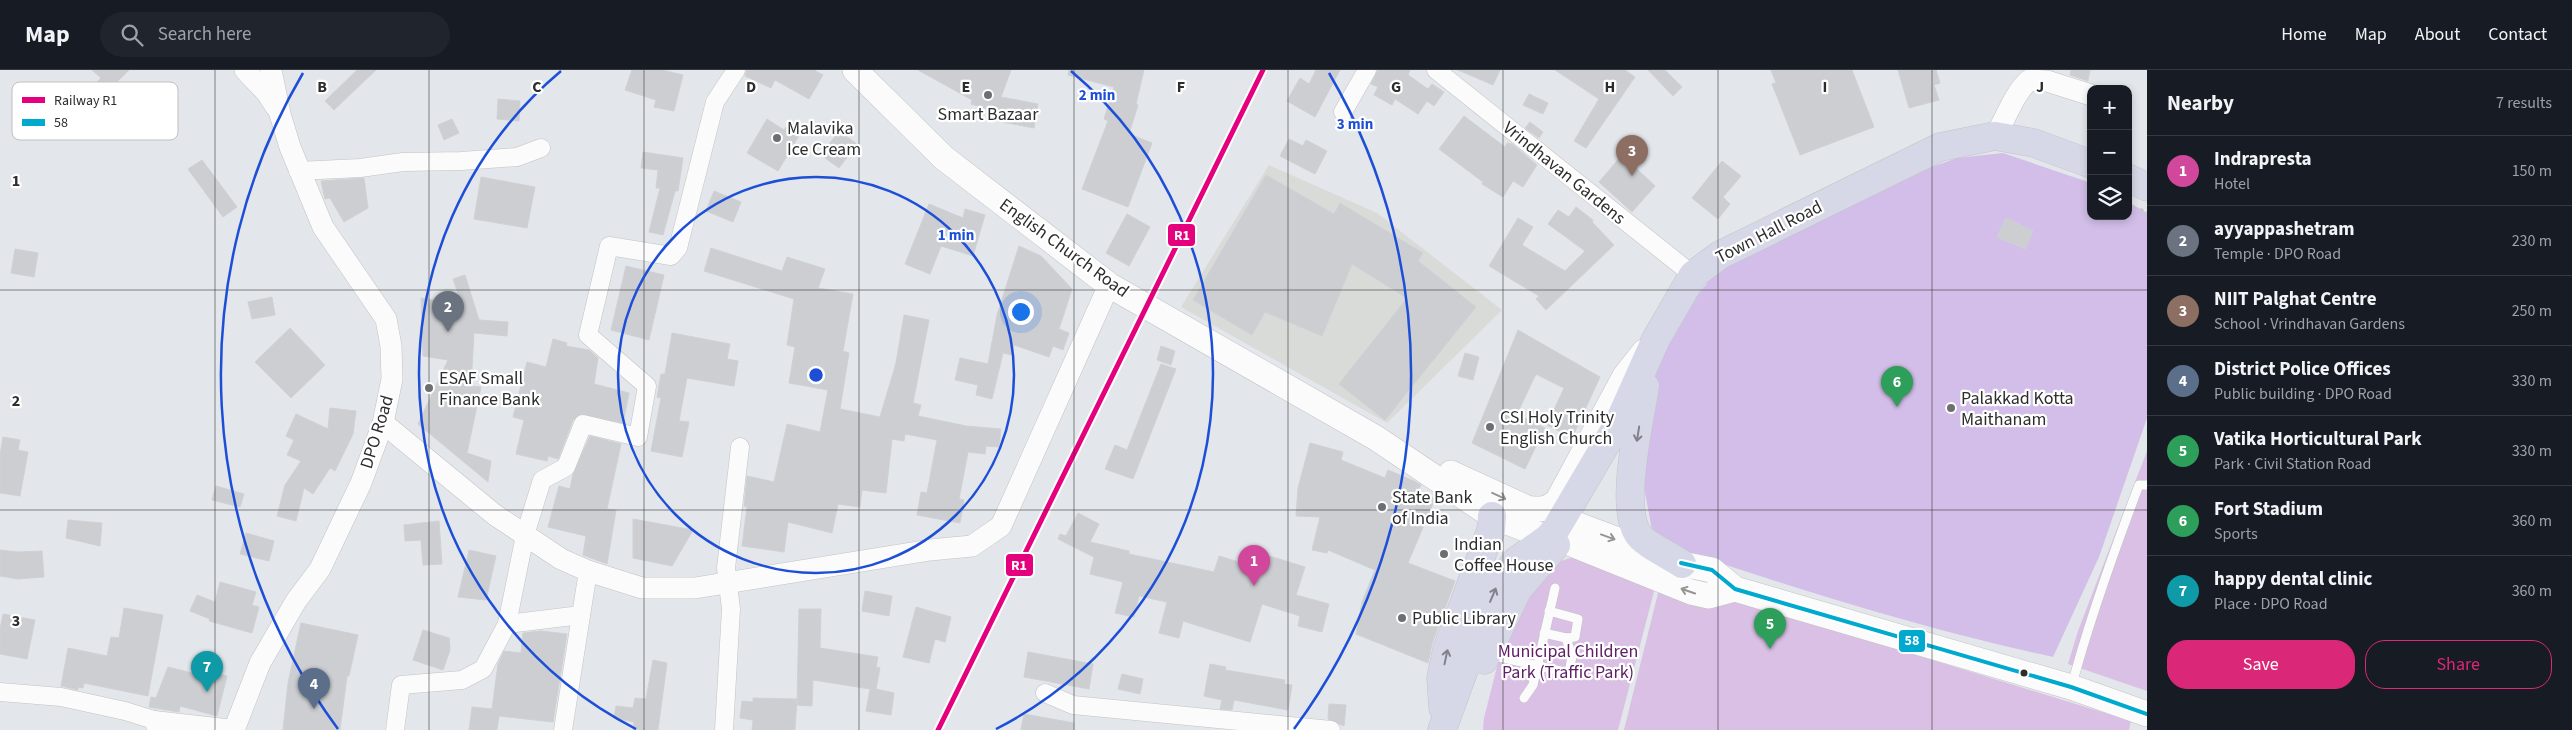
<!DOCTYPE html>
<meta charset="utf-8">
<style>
:root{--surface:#171b24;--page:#20242c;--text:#f1f3f6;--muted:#9ea1a6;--line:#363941;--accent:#db2777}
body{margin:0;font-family:"Source Sans 3",sans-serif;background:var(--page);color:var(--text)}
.controls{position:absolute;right:15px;top:15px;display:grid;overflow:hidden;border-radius:10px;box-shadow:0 2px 8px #0003}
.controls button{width:45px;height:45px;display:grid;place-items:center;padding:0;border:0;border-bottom:1px solid var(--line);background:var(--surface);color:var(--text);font:25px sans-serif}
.you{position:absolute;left:1020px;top:241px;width:18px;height:18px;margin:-12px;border:4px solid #fff;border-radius:50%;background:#1a73e8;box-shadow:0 0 0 8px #1a73e833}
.badge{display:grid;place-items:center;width:32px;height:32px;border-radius:50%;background:var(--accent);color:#fff;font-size:16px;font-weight:700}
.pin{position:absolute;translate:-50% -41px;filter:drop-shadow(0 1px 2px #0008)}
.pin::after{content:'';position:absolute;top:26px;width:18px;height:15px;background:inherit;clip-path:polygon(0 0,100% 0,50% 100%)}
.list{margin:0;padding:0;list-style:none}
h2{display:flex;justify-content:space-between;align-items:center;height:65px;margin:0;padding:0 20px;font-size:21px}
h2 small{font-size:16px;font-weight:400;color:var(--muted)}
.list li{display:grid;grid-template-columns:32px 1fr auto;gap:15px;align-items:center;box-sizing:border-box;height:70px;padding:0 20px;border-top:1px solid var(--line)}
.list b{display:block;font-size:19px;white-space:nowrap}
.list p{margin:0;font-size:16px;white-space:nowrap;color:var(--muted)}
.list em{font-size:16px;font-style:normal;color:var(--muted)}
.actions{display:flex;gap:10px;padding:15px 20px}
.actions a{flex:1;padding:11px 0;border:1px solid var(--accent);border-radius:20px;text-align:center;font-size:18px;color:var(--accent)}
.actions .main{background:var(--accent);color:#fff}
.icon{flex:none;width:28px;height:28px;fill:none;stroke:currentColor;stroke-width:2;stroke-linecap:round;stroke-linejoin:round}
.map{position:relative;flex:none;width:2147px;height:660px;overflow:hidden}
header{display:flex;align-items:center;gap:30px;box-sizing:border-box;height:70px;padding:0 25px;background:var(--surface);border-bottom:1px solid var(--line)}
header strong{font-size:24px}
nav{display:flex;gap:28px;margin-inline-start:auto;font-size:18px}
.search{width:350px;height:45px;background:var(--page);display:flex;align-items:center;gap:12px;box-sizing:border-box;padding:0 18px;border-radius:28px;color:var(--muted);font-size:19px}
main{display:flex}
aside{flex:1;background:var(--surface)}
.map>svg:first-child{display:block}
</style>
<header>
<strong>Map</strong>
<div class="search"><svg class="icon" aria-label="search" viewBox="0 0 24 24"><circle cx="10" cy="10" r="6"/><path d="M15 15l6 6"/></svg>Search here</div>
<nav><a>Home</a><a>Map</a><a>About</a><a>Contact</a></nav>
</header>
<main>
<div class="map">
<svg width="2147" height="660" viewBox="0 0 2147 660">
<rect width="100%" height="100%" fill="#e3e6ea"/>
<path fill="#d9dbd9" d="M1269,95L1377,143L1502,240L1387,353L1181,237Z"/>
<g fill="#d9c0e4">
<path d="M2147,381V621L2068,594L2078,561Z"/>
<path d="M1588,483L1658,506L1618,660H1483L1484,648L1501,581L1528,526L1557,492Z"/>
<path d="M1662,507L2131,651L2129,660H1624Z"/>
</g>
<path fill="#d2bee8" d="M2003,83L2091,113V146H2128V132L2147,143V348L2099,487L2053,587C1918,558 1785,515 1654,471L1643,412L1648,325L1673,257L1721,195L1912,104L1957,88Z"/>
<g fill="#cdced2" stroke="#cfd1d5">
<path d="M92,0H129L96,33L86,23L101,8Z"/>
<path d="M357,0H376L334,40L325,31Z"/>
<path d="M632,0H662L683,5L674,41L654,37L656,30L625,20Z"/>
<path d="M747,0H814L823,5L809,29L775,10L771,18L745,6Z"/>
<path d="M918,0H1011L1001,27L1038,34L1034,58L1002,52L1003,44L971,34L972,30Z"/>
<path d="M1069,0H1144L1136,34L1138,35L1129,64L1152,73L1128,137L1082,119L1108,51L1104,49L1114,17L1068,5Z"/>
<path d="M1316,0H1340L1315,47L1287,31L1300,8L1309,14Z"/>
<path d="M1378,0H1410L1408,5L1428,19L1432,14L1444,22L1434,36L1427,31L1418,44L1395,29L1392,35L1374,25L1378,17L1371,14Z"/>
<path d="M1458,0H1500L1493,15Z"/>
<path d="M1555,0H1625L1635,7L1586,78L1574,71L1599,29Z"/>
<path d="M1648,0H1665L1682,17L1673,26Z"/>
<path d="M1771,0H1852L1874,57L1800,85L1772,14L1776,13Z"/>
<path d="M1898,0H1936L1940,13L1934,15L1939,30L1909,38Z"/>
<path d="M2071,0H2090L2088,11L2070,5Z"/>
<path d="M1529,24L1548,33L1543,44L1523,35Z"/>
<path d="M498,29L520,31L519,51L497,49Z"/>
<path d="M1464,46L1505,77L1507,73L1512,74L1537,95L1523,117L1513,111L1503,127L1482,114L1483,112L1439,79Z"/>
<path d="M452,49L459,63L444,70L438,55Z"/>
<path d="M767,49L784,60L790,51L803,59L778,101L747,83Z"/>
<path d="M1530,52L1543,62L1539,68L1525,58Z"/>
<path d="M839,61L857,74L839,98L821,85Z"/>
<path d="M1289,69L1303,76L1306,70L1327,81L1315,104L1280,86Z"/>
<path d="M643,82L683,88L678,121H675L663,165L649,162L660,118H656L658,100L641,98Z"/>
<path d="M1622,85L1655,116L1632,142L1599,112Z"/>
<path d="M202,90L237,137L223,147L188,99Z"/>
<path d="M1722,91L1741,106L1723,127L1730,134L1718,149L1692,128Z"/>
<path d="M1266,105L1334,144L1340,133L1423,183L1418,191L1476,237L1385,350L1339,314L1407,228L1352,194L1322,266L1265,242L1252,265L1193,230Z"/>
<path d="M481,107L535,117L527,158L474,149Z"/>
<path d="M364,108L368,138L344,152L330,128L325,129L321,111Z"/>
<path d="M714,121L741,132L733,152L706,141Z"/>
<path d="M929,134L963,148L965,139L985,145L973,186L941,176L930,204L905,194Z"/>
<path d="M1576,137L1593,150L1592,152L1614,175L1546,240L1536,229L1539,226L1489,196L1518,148L1533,157L1522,175L1565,201L1585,181L1548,154L1558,140L1569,147Z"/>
<path d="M1127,144L1150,157L1129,196L1106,183Z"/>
<path d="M2006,148L2033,161L2025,179L1997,167Z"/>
<path d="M1019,176L1041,186L1072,219L1059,259L1069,263L1063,280L1053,276L1049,287L1014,275L1012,285L1003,283L992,329L976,325L978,315L955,310L960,288L988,294L997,245Z"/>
<path d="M711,178L782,201L787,187L825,199L818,218L853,224L843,281L849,283L840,339L880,347L896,293L904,245L929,250L913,333L921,335L918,346L966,356L1001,359L999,377L986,376L985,384L968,382L959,429L964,430L960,453L917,445L921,422L927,423L937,370L905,364L904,371L892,369L886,423L862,420L860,437L838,434L832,463L788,452L784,482L742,476L747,437L744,436L747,406L774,412L787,354L820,362L828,320L789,313L795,277L787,275L794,229L704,201Z"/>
<path d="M15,179L38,183L34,207L11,203Z"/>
<path d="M626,196L664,205L649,270L611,260Z"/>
<path d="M465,205L479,250L508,252L507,266L474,263L471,316L481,317L467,383L491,391L488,412L418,354L448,290L423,286L421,228L462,235L453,209Z"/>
<path d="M272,227L275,245L252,249L248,232Z"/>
<path d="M290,258L325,295L291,328L255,292Z"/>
<path d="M1518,260L1600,307L1572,368L1547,355L1564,318L1536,304L1517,344L1545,358L1525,399L1472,373Z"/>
<path d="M672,263L730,274L727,289L738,291L734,316L687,308L679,351L689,352L682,387L651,381L661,328L657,327L661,304H665Z"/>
<path d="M553,269L567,273L566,276L589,280L598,288L594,314L629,323L623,353L580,344L573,350L558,389L548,386L547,391L516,384L524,350L513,347L527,292L546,297Z"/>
<path d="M1161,276L1175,281L1171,295L1157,290Z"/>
<path d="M1465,283L1479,287L1473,310L1458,306Z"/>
<path d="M1161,294L1176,299L1133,409L1105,399L1115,375L1127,380Z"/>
<path d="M330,338L356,341L353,364L335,401L330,398L313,424L304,418L296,451L277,446L285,415L301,391L287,385L294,370L286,366L296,344L328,359Z"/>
<path d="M590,366L621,374L607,439L616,440L607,494L583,485L586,466L548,457L559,416L570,419L573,404Z"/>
<path d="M3,367L20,370L18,380L28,382L20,426L0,423V385Z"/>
<path d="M1310,373L1343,382L1341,390L1385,408L1388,400L1414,411L1421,415L1418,421L1435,429L1408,493L1455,511L1432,574L1428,593L1356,564L1362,532L1375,500L1328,480L1327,483L1312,480L1320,447L1296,446L1298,418Z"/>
<path d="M216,416L244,424L240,437L212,430Z"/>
<path d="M1078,443L1099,454L1090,472L1129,481V484L1214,502L1219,486L1249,495L1253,481L1305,497L1296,525L1329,534L1322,562L1298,556L1300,546L1262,534L1250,572L1183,551L1179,568L1159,563L1167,532L1139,526L1134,547L1115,543L1123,512L1090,504L1094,487L1058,469L1060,464L1066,466Z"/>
<path d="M633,449L693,460L672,496L633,488Z"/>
<path d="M68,450L102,453L100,476L66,468Z"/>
<path d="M439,451L442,494L423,495L421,470L405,471L404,455Z"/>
<path d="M246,463L274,471L269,491L240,484Z"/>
<path d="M0,480L18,482L42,481L44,507L18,509L0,506Z"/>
<path d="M469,480L496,486L486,530L458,527Z"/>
<path d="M220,512L256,522L252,535L259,537L252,563L209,551L210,549L190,541L197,525L215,532Z"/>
<path d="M865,521L892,526L889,546L862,541Z"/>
<path d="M916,537L951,547L945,572L935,569L929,593L903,587Z"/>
<path d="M124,538L163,545L148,626L84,613L83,618L78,617V620L61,616L68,578L107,586L111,567L119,568Z"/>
<path d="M799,539H821L820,578L878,587L876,597L880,598L876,619L894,623L891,645L866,641L870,619L813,610L812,636L797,635Z"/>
<path d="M3,544L35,550L27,589L0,584V559Z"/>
<path d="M301,553L358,565L349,606H347L340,660H283L288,613Z"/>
<path d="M423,560L449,568L450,580L443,600L413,590Z"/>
<path d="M541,561L567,564L553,652L499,646L497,660H469L472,637L492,639L498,594L504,581L521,583L523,563Z"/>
<path d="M1028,582L1093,594L1089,619L1024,607Z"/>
<path d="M653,590L667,593L658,660H633L634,652L614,648L616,636L633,638L635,628L646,629Z"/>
<path d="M1210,594L1226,597L1225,600L1285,610L1284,614L1292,615L1288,640L1234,630L1232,640L1220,639L1222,630L1204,626Z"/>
<path d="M168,597L196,604L198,599L227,606L217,646L180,636L179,642L149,637L151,627L156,628Z"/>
<path d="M1122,604L1143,609L1140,624L1118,619Z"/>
<path d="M753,628L797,629L795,660H752L753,650L740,648L742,631L753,632Z"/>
<path d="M1329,634L1346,635L1344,656L1328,649Z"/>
<path d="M1024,644L1074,653V660H1021Z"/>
</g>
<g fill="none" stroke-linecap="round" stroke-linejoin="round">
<defs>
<g id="service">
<path d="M1544,563L1566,568L1575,567L1578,549L1549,541"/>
<path d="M1491,585L1569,603L1572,586L1566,568"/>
<path d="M2072,615C2090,547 2114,481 2139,415H2147"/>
<path d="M1524,628L1533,615L1555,518"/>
</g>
<g id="minor">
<path d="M1436,0L1693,205"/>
<path d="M1343,42L1367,0"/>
<path d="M298,101L360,98L403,92L461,91L517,87L541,78"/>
<path d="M507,554L525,465L542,410L566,397L583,354L638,367L647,316L588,265L609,176L671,186L678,178L715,32L736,0"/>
<path d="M0,622L61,627L125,641L154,650L156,660"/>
<path d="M1045,623L1073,635L1331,660"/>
<path d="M154,650L234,659"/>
<path d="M395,660L401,615L462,610L483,599L507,554L581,545"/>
<path d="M563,660L588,501"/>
<path d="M724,660L731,539L726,498L740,377"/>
</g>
<g id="tertiary">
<path d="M245,0L267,23L276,37"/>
<path d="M1995,66C2007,47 2013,25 2029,10L2047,11L2091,25"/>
<path d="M383,353L495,445L561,489L588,501L642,518H695L930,480L972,476L1001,456L1109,215"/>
<path d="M234,660L260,593L296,531L320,499L361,413L383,353L392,309L391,276L386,249L323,157L290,77L280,44L271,0"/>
</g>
<g id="secondary">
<path d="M855,0L944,88L1109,215L1376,368L1492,446L1548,468L1569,473L1691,522L1709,526L1735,519"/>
<path d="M1451,403L1527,438C1541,440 1548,440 1558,430L1625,306L1644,282"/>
<path d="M1562,449L1682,494L1712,500L1735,519L2071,617L2147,644"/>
</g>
<g id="primary">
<path d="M2128,108L2147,117"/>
<path d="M1645,316C1640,350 1619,436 1638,464C1643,473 1672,487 1682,494"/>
<path d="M1484,590L1518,519L1556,475"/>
<path d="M1443,638L1441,608L1447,579L1491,460L1492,446"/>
<path d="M1442,660L1479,559L1498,515L1516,491L1548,468L1556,459L1619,352L1656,269L1693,205L1720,185L1940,77L1995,66L2034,73L2091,94"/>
</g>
</defs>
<use href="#service" stroke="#c2c3c2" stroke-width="10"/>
<use href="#minor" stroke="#c2c3c2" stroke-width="19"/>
<use href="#tertiary" stroke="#c2c3c2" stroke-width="22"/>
<use href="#secondary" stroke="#c2c3c2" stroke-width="26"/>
<use href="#primary" stroke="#c3c4c6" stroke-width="29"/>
<path stroke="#c6c7c7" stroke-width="3" stroke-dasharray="4 2.5" stroke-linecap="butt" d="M2140,139L2147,143"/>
<use href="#service" stroke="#fbfbfc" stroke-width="9"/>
<use href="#minor" stroke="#fbfbfc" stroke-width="18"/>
<use href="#tertiary" stroke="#fbfbfc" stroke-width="21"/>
<use href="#secondary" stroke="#fbfbfc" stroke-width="25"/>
<use href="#primary" stroke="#d6d8e7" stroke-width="28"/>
<defs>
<path id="bus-1" d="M1681,493L1712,500L1735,519L2071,617L2147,644"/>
</defs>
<use href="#bus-1" stroke="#fff" stroke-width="8"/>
<use href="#bus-1" stroke="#00a9ce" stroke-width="4"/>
<defs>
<path id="rail-1" d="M938,660L1263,0"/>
</defs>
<use href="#rail-1" stroke="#fff" stroke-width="9"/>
<use href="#rail-1" stroke="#e5007d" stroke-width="5"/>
</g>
<defs><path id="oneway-shaft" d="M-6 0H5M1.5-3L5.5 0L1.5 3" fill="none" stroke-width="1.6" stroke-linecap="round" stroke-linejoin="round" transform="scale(1.25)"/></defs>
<g stroke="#82828a">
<use href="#oneway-shaft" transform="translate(1638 364) rotate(99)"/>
<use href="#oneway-shaft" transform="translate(1493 525) rotate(-67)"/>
<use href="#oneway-shaft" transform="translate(1446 587) rotate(-78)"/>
</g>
<g stroke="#949494">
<use href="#oneway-shaft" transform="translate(1499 426) rotate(25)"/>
<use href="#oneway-shaft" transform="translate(1608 467) rotate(20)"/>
<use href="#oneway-shaft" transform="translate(1688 521) rotate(-161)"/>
</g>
<path fill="none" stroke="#2d2d2d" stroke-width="1" stroke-opacity="0.55" d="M215,0V660M429,0V660M644,0V660M859,0V660M1074,0V660M1288,0V660M1503,0V660M1718,0V660M1932,0V660M0,220H2147M0,440H2147"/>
<g fill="none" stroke="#1d4ed8" stroke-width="2.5">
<circle cx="816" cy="305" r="198"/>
<path d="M636 659A397 397 0 0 1 561 1M1071 1A397 397 0 0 1 996 659"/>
<path d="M338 659A595 595 0 0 1 303 3M1329 3A595 595 0 0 1 1294 659"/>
</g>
<g fill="#6d6e6f" stroke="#fff" stroke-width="2">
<circle cx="988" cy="25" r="5"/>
<circle cx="777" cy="68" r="5"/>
<circle cx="429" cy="318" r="5"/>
<circle cx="1951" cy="338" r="5"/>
<circle cx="1490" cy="357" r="5"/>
<circle cx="1382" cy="437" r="5"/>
<circle cx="1444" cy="484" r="5"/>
<circle cx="1402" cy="548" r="5"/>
</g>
<circle fill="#2d2d2d" stroke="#fff" stroke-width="2" cx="2024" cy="603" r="4.5"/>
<g text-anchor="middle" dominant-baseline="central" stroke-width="4.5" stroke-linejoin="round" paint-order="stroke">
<g font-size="18" fill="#2d2d2d" stroke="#fff" text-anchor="start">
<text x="988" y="44" text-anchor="middle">Smart Bazaar</text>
<text x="787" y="58">Malavika<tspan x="787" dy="21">Ice Cream</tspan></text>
<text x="439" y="308">ESAF Small<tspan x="439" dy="21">Finance Bank</tspan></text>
<text x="1961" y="328">Palakkad Kotta<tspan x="1961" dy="21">Maithanam</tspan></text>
<text x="1500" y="347">CSI Holy Trinity<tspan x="1500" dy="21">English Church</tspan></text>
<text x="1392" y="427">State Bank<tspan x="1392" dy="21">of India</tspan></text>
<text x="1454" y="474">Indian<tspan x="1454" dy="21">Coffee House</tspan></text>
<text x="1412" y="548">Public Library</text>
</g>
<g font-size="18" fill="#2d2d2d" stroke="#fff">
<text transform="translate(1564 103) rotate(39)">Vrindhavan Gardens</text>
<text transform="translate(1769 162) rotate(-27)">Town Hall Road</text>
<text transform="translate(1064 178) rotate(36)">English Church Road</text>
<text transform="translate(377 362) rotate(-73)">DPO Road</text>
</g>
<g font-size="18" fill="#5f2066" stroke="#fff">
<text x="1568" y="581">Municipal Children<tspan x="1568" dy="21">Park (Traffic Park)</tspan></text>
</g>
</g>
<rect x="12" y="12" width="166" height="58" rx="8" fill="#fff" stroke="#c0c0c0" stroke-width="1"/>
<rect x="22" y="27" width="23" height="6" fill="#e5007d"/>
<rect x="22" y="49" width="23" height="7" fill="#00a9ce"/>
<g font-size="14" fill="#2d2d2d">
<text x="54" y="35">Railway R1</text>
<text x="54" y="57">58</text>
</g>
<g font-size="16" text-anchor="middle" font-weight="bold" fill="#2d2d2d" stroke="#fff" stroke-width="4.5" stroke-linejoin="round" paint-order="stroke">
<text x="322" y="22">B</text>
<text x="537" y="22">C</text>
<text x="751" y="22">D</text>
<text x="966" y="22">E</text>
<text x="1181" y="22">F</text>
<text x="1396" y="22">G</text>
<text x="1610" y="22">H</text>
<text x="1825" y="22">I</text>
<text x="2040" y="22">J</text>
<text x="16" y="116">1</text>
<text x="16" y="336">2</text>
<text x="16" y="556">3</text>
</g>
<circle cx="816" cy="305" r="8" fill="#1d4ed8" stroke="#fff" stroke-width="2.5"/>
<g font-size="15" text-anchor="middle" font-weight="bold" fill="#1d4ed8" stroke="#fff" stroke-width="4.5" stroke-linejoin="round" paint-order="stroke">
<text x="1097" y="30">2 min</text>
<text x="1355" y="59">3 min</text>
<text x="956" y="170">1 min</text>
</g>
<g stroke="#fff" stroke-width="2">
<rect x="1167" y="153" width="29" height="24" rx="5" fill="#e5007d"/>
<rect x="1005" y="483" width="29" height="24" rx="5" fill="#e5007d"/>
<rect x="1898" y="559" width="28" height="24" rx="5" fill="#00a9ce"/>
</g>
<g font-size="14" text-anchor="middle" font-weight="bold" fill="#fff">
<text x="1182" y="170">R1</text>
<text x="1019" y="500">R1</text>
<text x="1912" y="575">58</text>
</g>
</svg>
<div class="controls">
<button>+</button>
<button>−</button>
<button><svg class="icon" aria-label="layers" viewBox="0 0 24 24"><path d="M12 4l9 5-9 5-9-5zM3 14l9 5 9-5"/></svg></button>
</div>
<div class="you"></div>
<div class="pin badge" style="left:1254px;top:516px;background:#d1479c">1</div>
<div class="pin badge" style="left:448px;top:262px;background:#6b7280">2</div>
<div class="pin badge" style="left:1632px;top:106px;background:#8d6e63">3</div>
<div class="pin badge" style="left:314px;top:639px;background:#5c6f8a">4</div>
<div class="pin badge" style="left:1770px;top:579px;background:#2e9e5b">5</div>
<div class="pin badge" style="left:1897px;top:337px;background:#2e9e5b">6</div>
<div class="pin badge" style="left:207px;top:622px;background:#0f9aa8">7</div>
</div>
<aside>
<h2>Nearby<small>7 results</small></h2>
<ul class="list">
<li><span class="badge" style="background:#d1479c">1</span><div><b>Indrapresta</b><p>Hotel</p></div><em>150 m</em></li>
<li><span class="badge" style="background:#6b7280">2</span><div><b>ayyappashetram</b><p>Temple · DPO Road</p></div><em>230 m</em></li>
<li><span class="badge" style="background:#8d6e63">3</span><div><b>NIIT Palghat Centre</b><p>School · Vrindhavan Gardens</p></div><em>250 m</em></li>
<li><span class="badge" style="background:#5c6f8a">4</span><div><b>District Police Offices</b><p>Public building · DPO Road</p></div><em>330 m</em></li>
<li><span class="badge" style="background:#2e9e5b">5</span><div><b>Vatika Horticultural Park</b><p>Park · Civil Station Road</p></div><em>330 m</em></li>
<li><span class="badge" style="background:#2e9e5b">6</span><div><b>Fort Stadium</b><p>Sports</p></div><em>360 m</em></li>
<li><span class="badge" style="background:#0f9aa8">7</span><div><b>happy dental clinic</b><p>Place · DPO Road</p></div><em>360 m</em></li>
</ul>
<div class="actions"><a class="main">Save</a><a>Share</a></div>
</aside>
</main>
